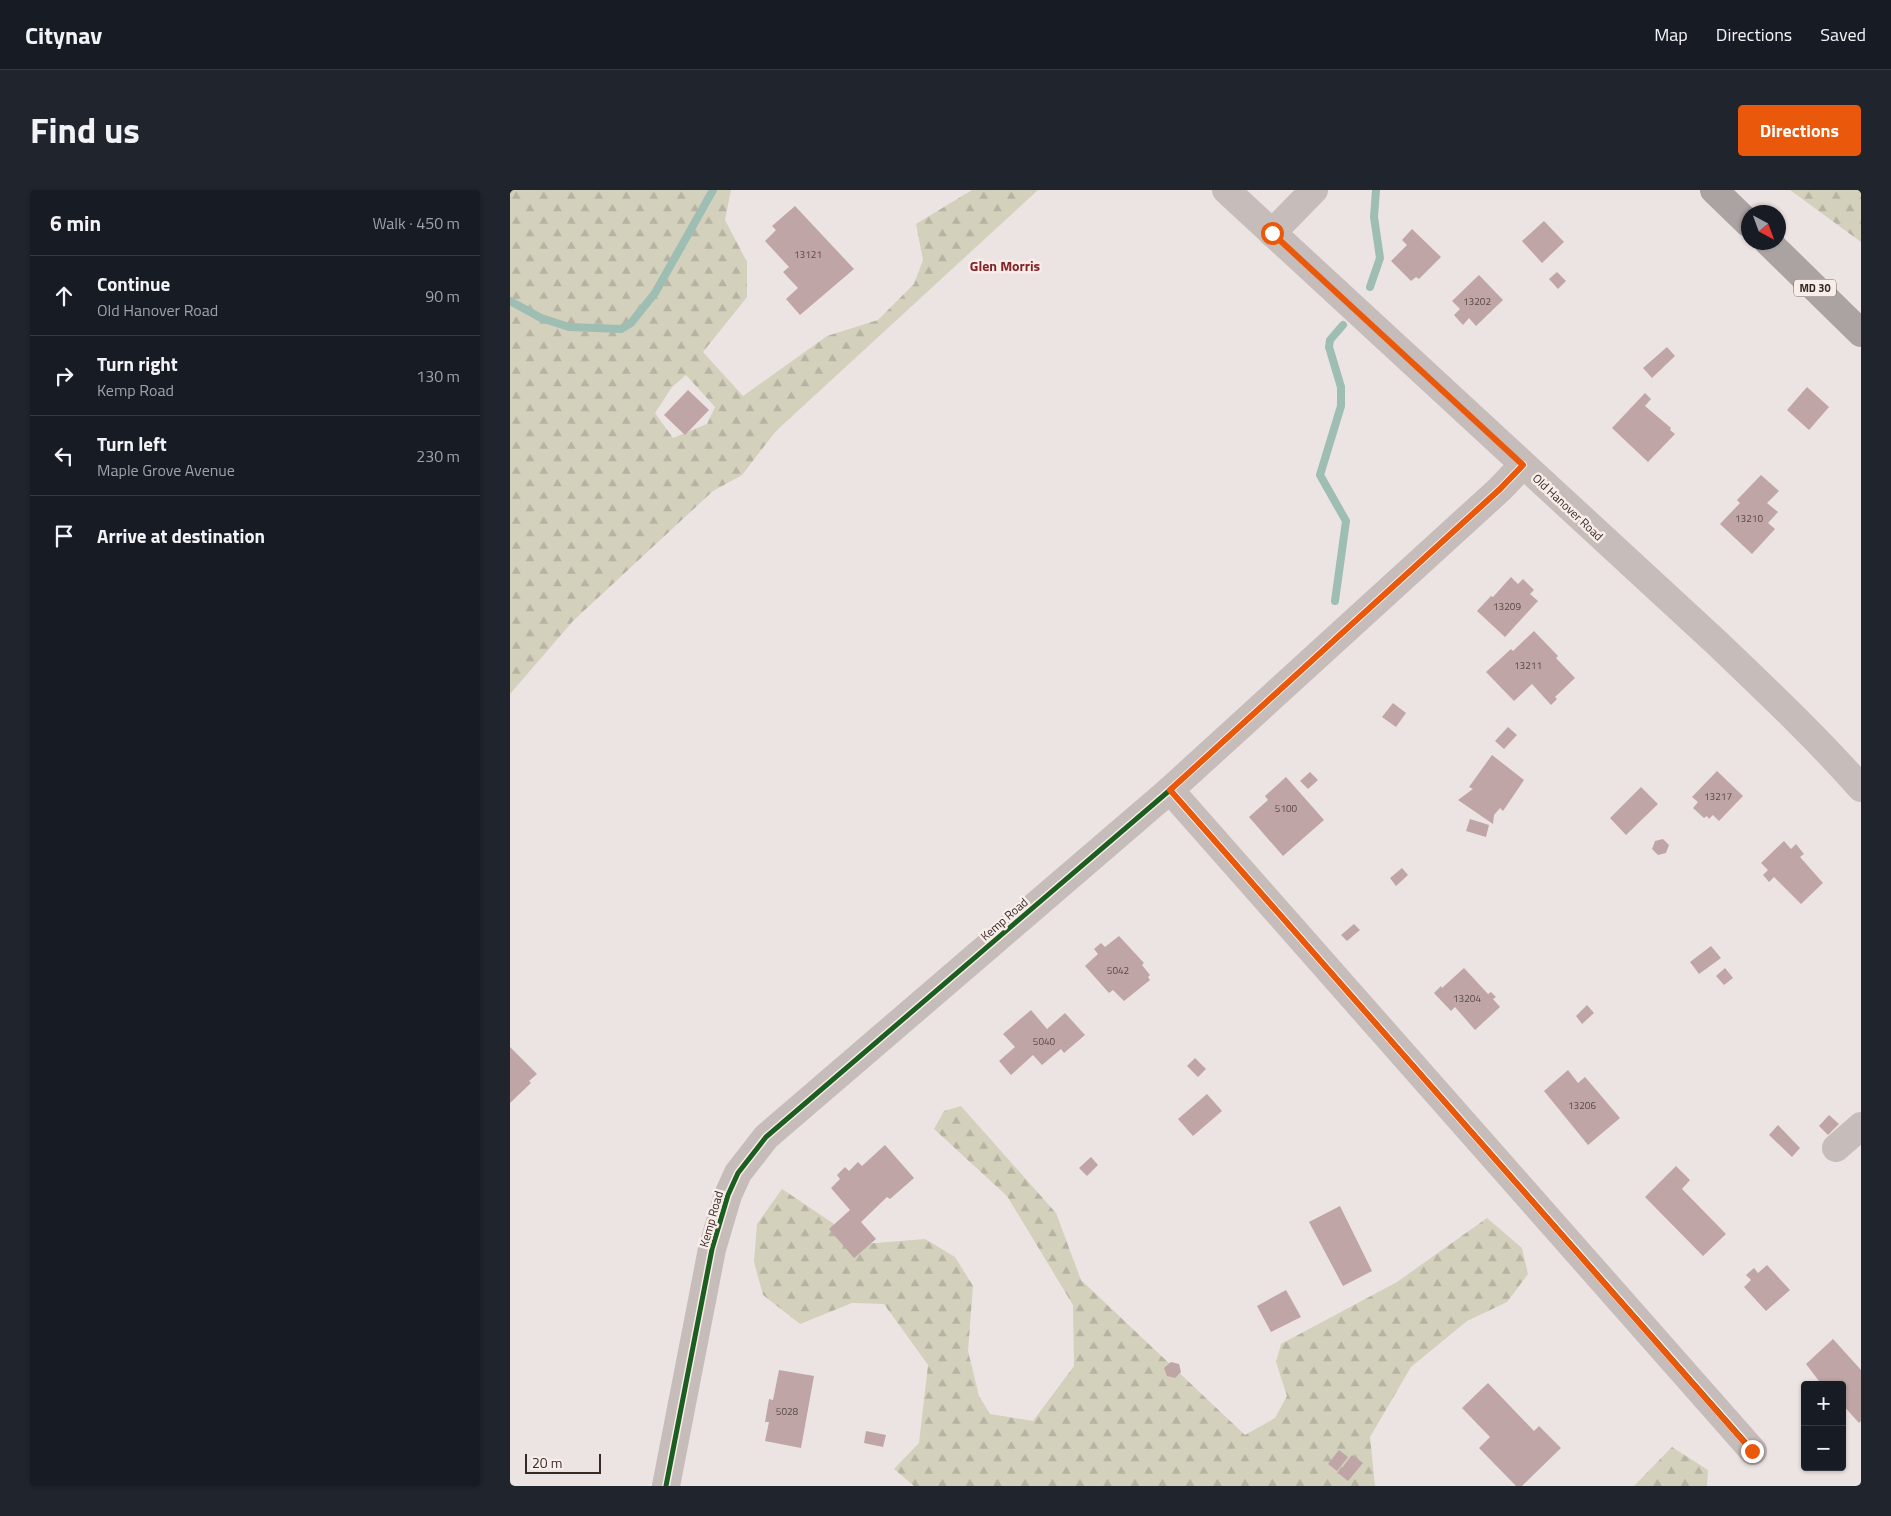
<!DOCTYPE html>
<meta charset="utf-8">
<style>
:root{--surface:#171b24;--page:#20242c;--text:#f1f3f6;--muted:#9ea1a6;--line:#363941;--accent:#ea580c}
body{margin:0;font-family:"Titillium Web",sans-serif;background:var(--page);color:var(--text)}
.controls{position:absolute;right:15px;bottom:15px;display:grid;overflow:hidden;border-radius:5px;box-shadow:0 1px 4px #0004}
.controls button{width:45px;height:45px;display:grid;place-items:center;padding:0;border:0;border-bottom:1px solid var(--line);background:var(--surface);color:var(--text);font:25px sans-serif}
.compass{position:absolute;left:1231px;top:15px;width:45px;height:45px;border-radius:50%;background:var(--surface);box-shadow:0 1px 4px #0004;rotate:139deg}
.scale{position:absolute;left:15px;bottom:12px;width:76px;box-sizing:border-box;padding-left:5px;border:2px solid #372928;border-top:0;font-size:14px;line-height:18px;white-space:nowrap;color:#372928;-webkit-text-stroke:4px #f9ede9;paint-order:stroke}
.stop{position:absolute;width:15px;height:15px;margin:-11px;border:4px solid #ea580c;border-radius:50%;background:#fff}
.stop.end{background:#ea580c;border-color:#fff;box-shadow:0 1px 5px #0008}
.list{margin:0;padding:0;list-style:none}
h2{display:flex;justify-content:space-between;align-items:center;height:65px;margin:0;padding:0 20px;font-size:21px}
h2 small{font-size:16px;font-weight:400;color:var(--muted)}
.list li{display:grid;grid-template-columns:32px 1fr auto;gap:15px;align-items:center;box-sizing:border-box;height:80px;padding:0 20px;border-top:1px solid var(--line)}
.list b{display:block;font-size:19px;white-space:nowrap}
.list p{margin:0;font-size:16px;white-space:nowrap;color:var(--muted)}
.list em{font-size:16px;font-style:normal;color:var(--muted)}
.icon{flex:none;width:28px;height:28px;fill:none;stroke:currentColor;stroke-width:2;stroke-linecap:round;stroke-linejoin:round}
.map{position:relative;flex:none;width:1351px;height:1296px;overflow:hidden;border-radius:5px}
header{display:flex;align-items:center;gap:30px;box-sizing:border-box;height:70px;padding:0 25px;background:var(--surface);border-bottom:1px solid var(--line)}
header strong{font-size:24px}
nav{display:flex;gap:28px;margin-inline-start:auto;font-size:18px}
.intro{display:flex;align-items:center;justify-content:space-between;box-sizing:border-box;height:120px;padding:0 30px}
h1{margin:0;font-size:35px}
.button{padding:12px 22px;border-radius:5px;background:var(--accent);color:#fff;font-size:18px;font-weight:700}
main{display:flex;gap:30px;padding:0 30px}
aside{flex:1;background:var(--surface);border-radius:5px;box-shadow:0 1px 4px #0004}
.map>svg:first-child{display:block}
</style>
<header>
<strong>Citynav</strong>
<nav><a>Map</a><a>Directions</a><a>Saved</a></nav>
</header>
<div class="intro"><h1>Find us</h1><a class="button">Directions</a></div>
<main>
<aside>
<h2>6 min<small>Walk · 450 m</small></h2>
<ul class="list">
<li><svg class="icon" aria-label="ahead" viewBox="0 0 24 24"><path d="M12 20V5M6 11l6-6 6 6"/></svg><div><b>Continue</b><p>Old Hanover Road</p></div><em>90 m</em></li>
<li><svg class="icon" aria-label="right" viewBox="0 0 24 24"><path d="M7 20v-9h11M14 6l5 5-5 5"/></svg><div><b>Turn right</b><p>Kemp Road</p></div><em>130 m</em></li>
<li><svg class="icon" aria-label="left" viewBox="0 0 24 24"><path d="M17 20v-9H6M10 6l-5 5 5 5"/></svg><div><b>Turn left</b><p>Maple Grove Avenue</p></div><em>230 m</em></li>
<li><svg class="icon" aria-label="arrive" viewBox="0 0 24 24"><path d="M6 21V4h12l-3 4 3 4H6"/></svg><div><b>Arrive at destination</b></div></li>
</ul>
</aside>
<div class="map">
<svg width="1351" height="1296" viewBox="0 0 1351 1296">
<defs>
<pattern id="forest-firs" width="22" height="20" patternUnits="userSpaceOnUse" patternTransform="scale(1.25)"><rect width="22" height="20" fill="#d3d0bc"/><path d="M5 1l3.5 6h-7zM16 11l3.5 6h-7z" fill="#b6b3a2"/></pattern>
</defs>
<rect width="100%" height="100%" fill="#ece4e2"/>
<g fill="url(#forest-firs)" fill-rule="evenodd">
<path d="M0,0H221L215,30L237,72V107L193,162L233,206L317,146L368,130L404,94L413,70L406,34L462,0H528L266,241L232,285L203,301L63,431L0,504ZM176,185L205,217L197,234L163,248L145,223L162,197Z"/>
<path d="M1280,0H1351V52Z"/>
<path d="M451,916L546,1023L571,1090L735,1245L765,1228L777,1206L766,1172L771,1154L887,1092L977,1028L1012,1058L1018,1084L997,1112L957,1131L901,1177L860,1247L865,1296H404L384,1279L409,1253L418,1175L374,1114L342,1113L290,1134L253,1105L244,1072L247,1034L272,999L354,1054L415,1049L445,1067L463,1096L458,1161L469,1206L480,1224L523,1231L564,1176L563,1115L497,1006L424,939L434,921Z"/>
<path d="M1162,1257L1198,1280L1197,1296H1124Z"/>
</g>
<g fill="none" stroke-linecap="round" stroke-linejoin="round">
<g stroke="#9ebeb4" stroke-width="8">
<path d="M860,97L870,68L864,27L866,0"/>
<path d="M0,111L31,128L59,137L111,139L121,133L145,103L203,0"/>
<path d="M825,411L836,331L810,285L831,216V197L819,157L820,150L833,135"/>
</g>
</g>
<g fill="#bfa5a5">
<path d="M285,16L344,79L290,125L276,109L288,98L273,82L279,77L255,51L266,40L262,36Z"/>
<path d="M1034,31L1054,52L1032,73L1012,51Z"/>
<path d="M902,39L931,67L909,89L906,87L901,91L881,71L897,55L892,50Z"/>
<path d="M1047,82L1056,91L1048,99L1039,89Z"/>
<path d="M969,85L993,110L966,136L959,128L953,135L944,125L950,119L942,111Z"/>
<path d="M1157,157L1165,166L1142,188L1133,178Z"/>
<path d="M1297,197L1319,217L1299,240L1277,220Z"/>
<path d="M178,200L199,220L175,245L154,225Z"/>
<path d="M1135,203L1141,209L1135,216L1161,238L1160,240L1165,244L1138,272L1102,238Z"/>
<path d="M1251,285L1269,301L1257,313L1268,322L1258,333L1265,339L1242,364L1210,334L1230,313L1227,310Z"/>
<path d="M1001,387L1008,394L1013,389L1024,400L1020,404L1028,411L995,447L967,421L981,406L983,407Z"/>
<path d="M1024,441L1048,466L1046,468L1065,488L1045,507L1047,509L1041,515L1022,494L1004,511L976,482L1001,459L1003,461Z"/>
<path d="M883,513L896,523L886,537L872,527Z"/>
<path d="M998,537L1007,545L994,559L985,551Z"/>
<path d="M982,565L1014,590L993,621L990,618L984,625L983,634L948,610L963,599L959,597Z"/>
<path d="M1207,581L1233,606L1209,631L1203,625L1199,629L1197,626L1194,628L1183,618L1188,612L1182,607Z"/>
<path d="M800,582L808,590L798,599L790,591Z"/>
<path d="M776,587L814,630L773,666L739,627L758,610L755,606Z"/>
<path d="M1131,597L1148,614L1116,645L1100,628Z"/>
<path d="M960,629L979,635L976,647L956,641Z"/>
<path d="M1153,649L1159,655L1156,663L1148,665L1142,659L1145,651Z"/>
<path d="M1274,651L1281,659L1286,654L1294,664L1290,667L1313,693L1291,714L1264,687L1259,692L1253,685L1258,680L1251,673Z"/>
<path d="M892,678L898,685L886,696L880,688Z"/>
<path d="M844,734L850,740L837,751L831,745Z"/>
<path d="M609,746L634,773L632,775L640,785L638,787L640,790L614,811L603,800L599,803L575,776L588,764L584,759L591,753L595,757Z"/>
<path d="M1201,756L1211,768L1189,784L1180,772Z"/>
<path d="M954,778L978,804L981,802L986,807L983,809L990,817L965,840L945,817L941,821L924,803L931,796L932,798Z"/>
<path d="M1215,778L1223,788L1214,795L1206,786Z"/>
<path d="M1077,815L1084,823L1072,834L1066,826Z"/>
<path d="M521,820L537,839L555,823L575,845L554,863L551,859L532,875L523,865L501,885L489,871L505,857L493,844Z"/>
<path d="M0,857L27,884L19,891L21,893L0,913Z"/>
<path d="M685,868L696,879L688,887L677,876Z"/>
<path d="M1058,880L1068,893L1075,887L1110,928L1078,955L1034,901Z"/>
<path d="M697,904L712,921L683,946L668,929Z"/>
<path d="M1319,925L1329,934L1318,945L1309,936Z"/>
<path d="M1268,935L1290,958L1282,967L1259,945Z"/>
<path d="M375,955L404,988L380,1009L377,1007L351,1032L366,1049L344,1068L319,1039L340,1020L321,998L330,989L327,985L335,977L339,981L348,972L352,976Z"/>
<path d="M581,967L588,975L577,986L569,978Z"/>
<path d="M1166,976L1180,990L1172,999L1216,1044L1193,1066L1135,1007Z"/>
<path d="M830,1016L862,1081L833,1096L799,1032Z"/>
<path d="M1257,1075L1280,1100L1256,1121L1234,1097L1241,1090L1236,1085L1244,1078L1248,1083Z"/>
<path d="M776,1100L791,1127L761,1142L747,1116Z"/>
<path d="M1323,1149L1351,1180V1231L1349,1233L1332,1214V1195H1312L1296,1174Z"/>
<path d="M661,1172L669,1174L671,1182L665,1188L657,1186L654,1178Z"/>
<path d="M269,1180L304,1186L291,1258L255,1251L259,1232H255L259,1209L263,1210Z"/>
<path d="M978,1193L1024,1241L1029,1236L1051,1258L1012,1296H1006L969,1258L980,1247L952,1218Z"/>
<path d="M356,1241L376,1245L373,1257L354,1253Z"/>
<path d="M829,1260L838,1267L827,1281L818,1274Z"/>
<path d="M842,1265L853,1273L838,1291L828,1283Z"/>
</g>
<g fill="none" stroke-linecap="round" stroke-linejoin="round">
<g stroke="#c6bcba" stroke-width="28">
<path d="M716,0L1207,453C1256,500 1306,547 1351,598"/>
<path d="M762,43L804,0"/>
<path d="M660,600L1243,1261"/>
<path d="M1326,958L1351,936"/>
<path d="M156,1296L202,1059L218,1005L228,983L256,947L660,600L990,299L1013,275"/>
</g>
<g stroke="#aba3a1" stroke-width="28">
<path d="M1204,0L1238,33"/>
<path d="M1258,52L1351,143"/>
</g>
<defs>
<g id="cycleway">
<path d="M660,600L1243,1261"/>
<path d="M156,1296L202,1059L218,1005L228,983L256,947L660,600L990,299L1013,275"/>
</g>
</defs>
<use href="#cycleway" stroke="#f9ede9" stroke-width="8"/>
<use href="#cycleway" stroke="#1b5e20" stroke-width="5"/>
</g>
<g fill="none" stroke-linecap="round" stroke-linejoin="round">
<path stroke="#ea580c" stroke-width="6" d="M762,43L1013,275L990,299L660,600L1242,1261"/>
</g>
<g text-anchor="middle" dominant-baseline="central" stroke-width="5" stroke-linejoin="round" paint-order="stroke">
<g font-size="10" fill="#594847">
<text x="298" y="64">13121</text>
<text x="967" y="111">13202</text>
<text x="1239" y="328">13210</text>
<text x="997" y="416">13209</text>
<text x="1018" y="475">13211</text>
<text x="1208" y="606">13217</text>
<text x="776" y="618">5100</text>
<text x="608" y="780">5042</text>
<text x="957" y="808">13204</text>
<text x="534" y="851">5040</text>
<text x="1072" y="915">13206</text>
<text x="277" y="1221">5028</text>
</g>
<rect fill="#f9ede9" stroke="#716462" stroke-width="1" x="1284" y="89.5" width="42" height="17" rx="4"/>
<g font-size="11" font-weight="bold" fill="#372928">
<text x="1305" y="98">MD 30</text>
</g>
<g font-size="12" fill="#372928" stroke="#f9ede9">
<text transform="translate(1058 317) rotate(43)">Old Hanover Road</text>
<text transform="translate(494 729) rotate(-41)">Kemp Road</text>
<text transform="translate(201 1029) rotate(-74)">Kemp Road</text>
</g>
<g font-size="14" font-weight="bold" fill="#832429" stroke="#f9ede9">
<text x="495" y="75">Glen Morris</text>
</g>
</g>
</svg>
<div class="controls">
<button>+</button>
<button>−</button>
</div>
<svg class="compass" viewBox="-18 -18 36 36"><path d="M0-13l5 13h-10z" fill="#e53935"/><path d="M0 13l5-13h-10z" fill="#9ea1a6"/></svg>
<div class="scale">20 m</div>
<div class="stop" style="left:762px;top:43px"></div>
<div class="stop end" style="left:1242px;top:1261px"></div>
</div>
</main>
